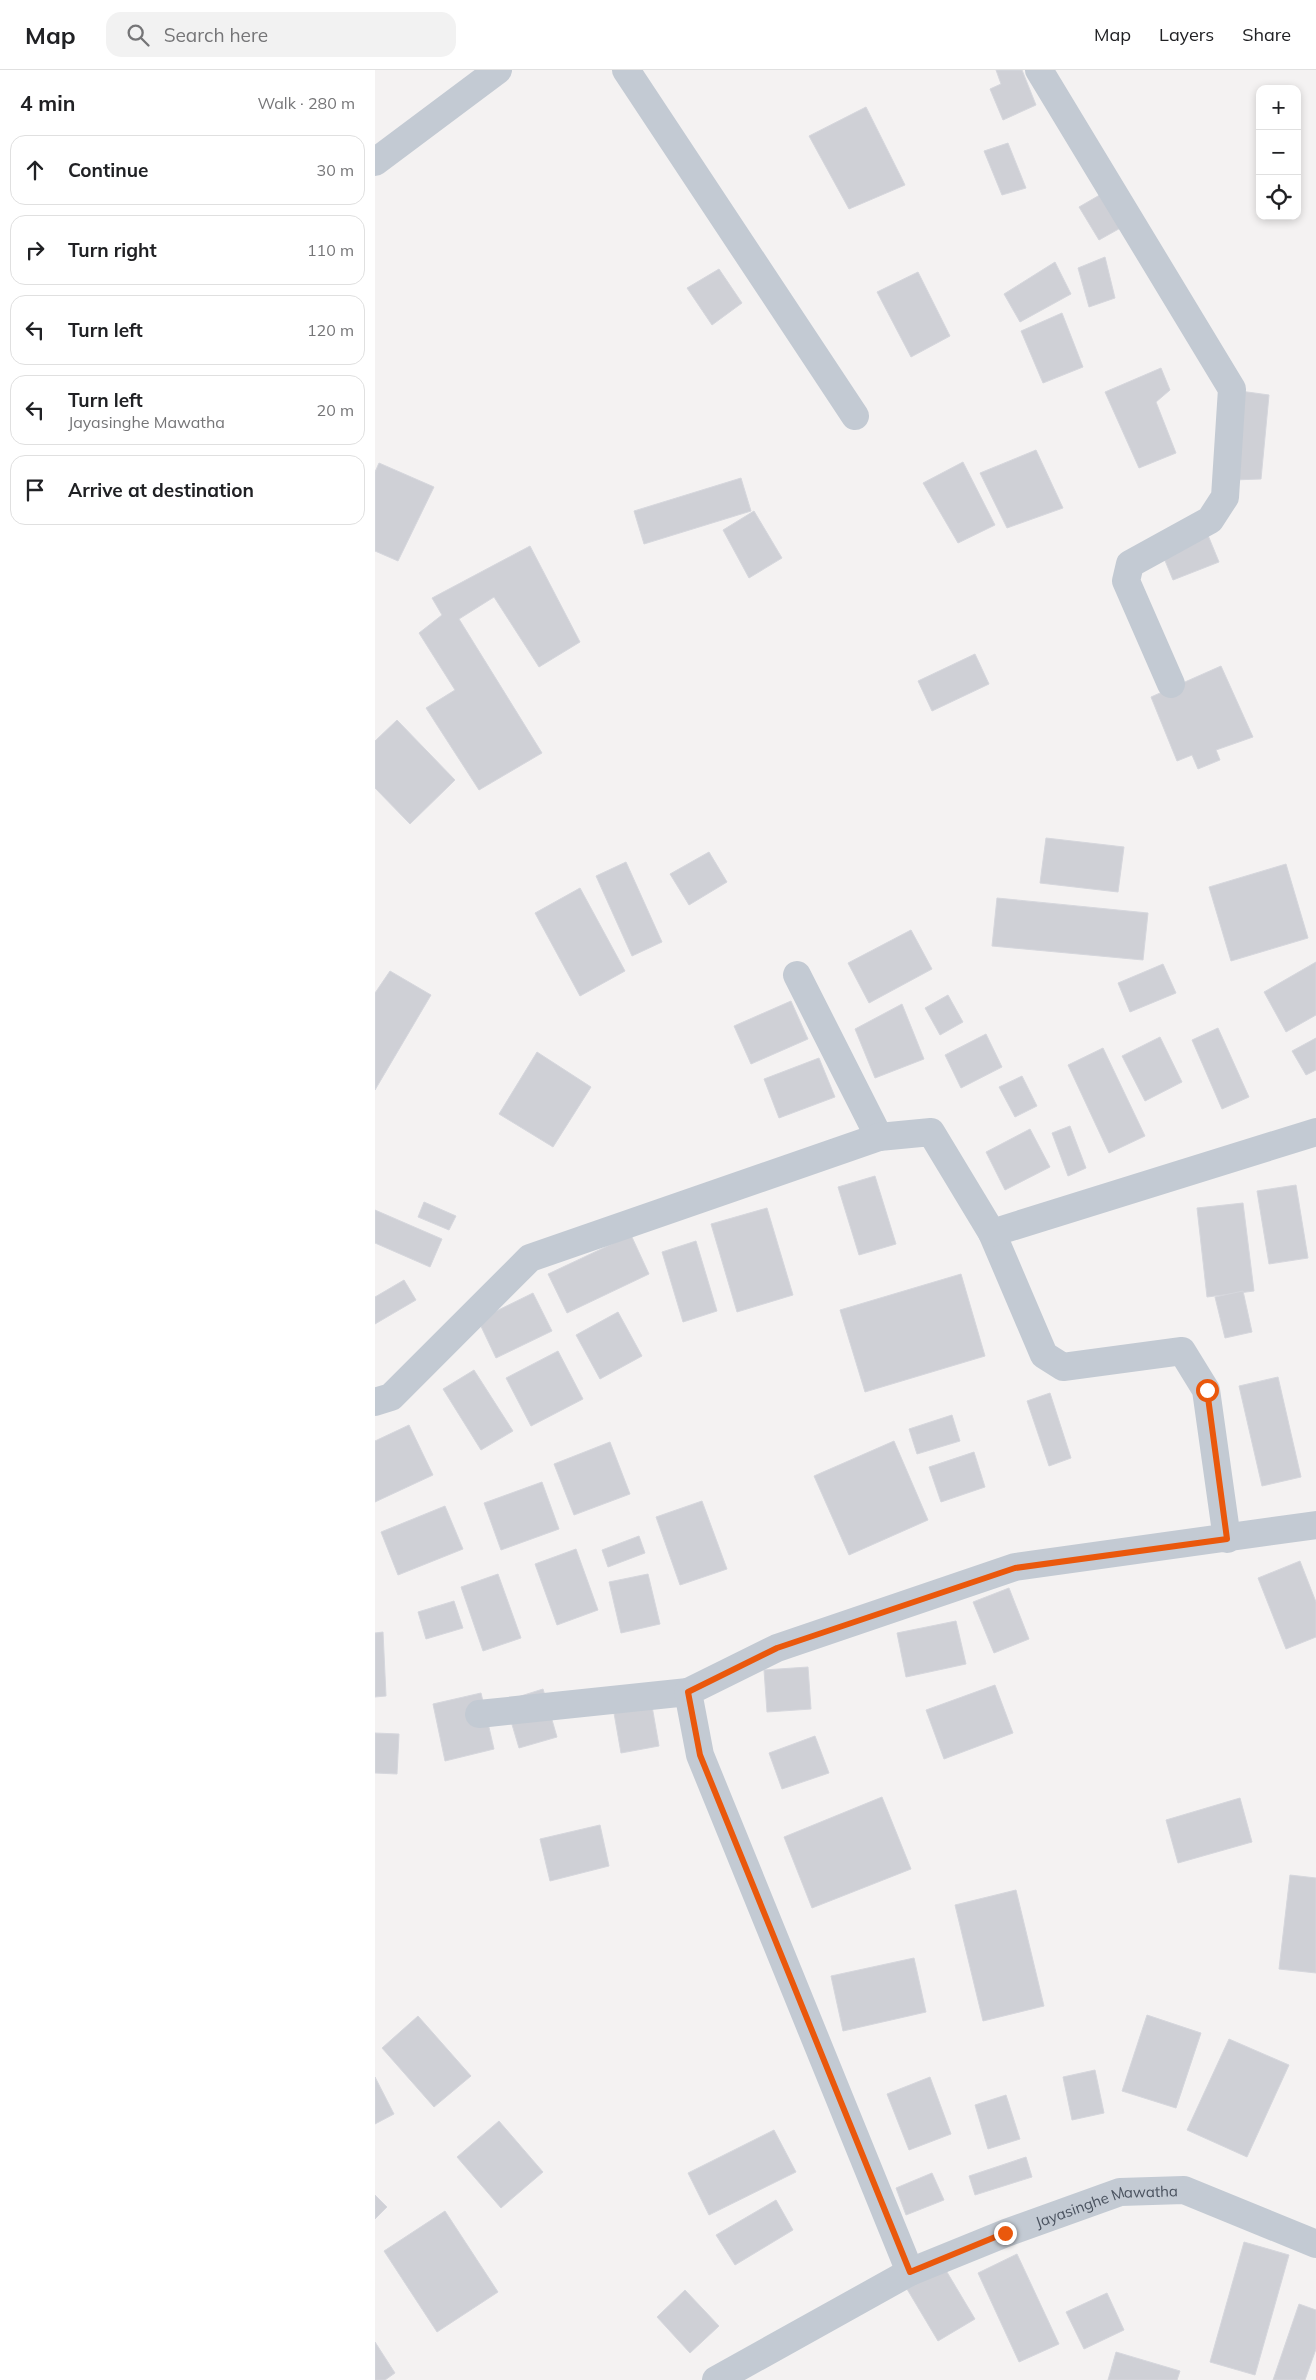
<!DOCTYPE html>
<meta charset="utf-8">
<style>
:root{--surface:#fff;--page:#f2f2f2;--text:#202124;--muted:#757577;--line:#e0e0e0}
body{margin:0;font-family:Mulish,sans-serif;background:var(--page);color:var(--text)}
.controls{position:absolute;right:15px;top:15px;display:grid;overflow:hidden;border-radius:10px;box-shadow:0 2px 8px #0003}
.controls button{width:45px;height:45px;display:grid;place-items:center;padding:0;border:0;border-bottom:1px solid var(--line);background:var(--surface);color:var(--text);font:25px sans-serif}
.stop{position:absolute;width:15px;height:15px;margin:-11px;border:4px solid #ea580c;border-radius:50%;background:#fff}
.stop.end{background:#ea580c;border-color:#fff;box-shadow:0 1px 5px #0008}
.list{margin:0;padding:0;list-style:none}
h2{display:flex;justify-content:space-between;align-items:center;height:65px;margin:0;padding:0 20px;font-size:21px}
h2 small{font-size:16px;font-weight:400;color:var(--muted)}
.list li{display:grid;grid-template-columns:32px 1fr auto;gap:15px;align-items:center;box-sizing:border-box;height:70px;margin:0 10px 10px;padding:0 10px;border:1px solid var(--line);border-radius:15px}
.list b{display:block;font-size:19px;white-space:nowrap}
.list p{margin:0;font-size:16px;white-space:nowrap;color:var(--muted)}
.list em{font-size:16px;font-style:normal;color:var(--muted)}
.icon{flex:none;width:28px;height:28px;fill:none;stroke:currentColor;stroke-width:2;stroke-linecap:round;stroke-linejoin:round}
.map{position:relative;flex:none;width:941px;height:2310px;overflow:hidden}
header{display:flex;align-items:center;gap:30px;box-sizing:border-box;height:70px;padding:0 25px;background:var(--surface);border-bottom:1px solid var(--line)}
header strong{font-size:24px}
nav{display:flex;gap:28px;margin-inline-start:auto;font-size:18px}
.search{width:350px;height:45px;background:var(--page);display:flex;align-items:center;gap:12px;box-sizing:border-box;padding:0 18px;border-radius:15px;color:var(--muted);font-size:19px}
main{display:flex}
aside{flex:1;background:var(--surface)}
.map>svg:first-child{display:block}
</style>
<header>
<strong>Map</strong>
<div class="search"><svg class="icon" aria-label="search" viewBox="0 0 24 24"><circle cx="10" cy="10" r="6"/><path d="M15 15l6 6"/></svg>Search here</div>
<nav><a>Map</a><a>Layers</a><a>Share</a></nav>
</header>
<main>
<aside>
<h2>4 min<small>Walk · 280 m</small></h2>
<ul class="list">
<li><svg class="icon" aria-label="ahead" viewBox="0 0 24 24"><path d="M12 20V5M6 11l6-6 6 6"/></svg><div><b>Continue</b></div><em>30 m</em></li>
<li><svg class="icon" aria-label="right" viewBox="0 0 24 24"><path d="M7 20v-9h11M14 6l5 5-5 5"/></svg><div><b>Turn right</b></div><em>110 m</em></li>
<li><svg class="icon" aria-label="left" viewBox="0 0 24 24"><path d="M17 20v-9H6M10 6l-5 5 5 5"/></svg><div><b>Turn left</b></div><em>120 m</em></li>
<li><svg class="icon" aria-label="left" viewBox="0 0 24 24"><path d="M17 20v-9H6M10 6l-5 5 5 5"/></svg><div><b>Turn left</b><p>Jayasinghe Mawatha</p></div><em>20 m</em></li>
<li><svg class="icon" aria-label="arrive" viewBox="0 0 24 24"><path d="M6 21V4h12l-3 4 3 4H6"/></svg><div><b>Arrive at destination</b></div></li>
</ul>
</aside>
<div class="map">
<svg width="941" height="2310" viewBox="0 0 941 2310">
<rect width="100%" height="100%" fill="#f4f2f2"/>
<g fill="#cfd0d6" stroke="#d6d7dd">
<path d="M621,0H647L661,35L628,50L615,19L626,14Z"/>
<path d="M491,37L530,115L474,139L434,66Z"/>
<path d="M633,73L651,118L627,125L609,81Z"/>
<path d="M730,122L749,156L724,170L704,137Z"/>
<path d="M730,187L740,228L714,237L703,198Z"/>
<path d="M680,192L696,224L645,252L629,224Z"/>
<path d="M344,199L367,233L337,255L312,218Z"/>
<path d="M543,202L575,266L536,287L502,222Z"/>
<path d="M687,243L708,297L668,313L646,261Z"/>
<path d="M786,298L795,320L781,332L801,383L764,398L730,322Z"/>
<path d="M865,321L894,325L886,409L857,410Z"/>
<path d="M661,380L688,438L632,458L605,403Z"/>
<path d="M588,392L620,455L583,473L548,413Z"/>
<path d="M4,393L59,417L23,491L0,481V402Z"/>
<path d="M366,408L376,441L269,474L259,441Z"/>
<path d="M379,441L407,488L374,508L348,460Z"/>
<path d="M830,458L844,492L798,510L784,476Z"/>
<path d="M155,476L205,572L164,597L119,527L84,549L167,683L104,720L51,638L80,620L44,563L67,545L57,528Z"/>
<path d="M600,584L614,614L557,641L543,611Z"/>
<path d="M846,596L878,667L841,680L845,690L823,699L817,685L802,691L776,627Z"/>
<path d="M22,650L80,710L35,754L0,718V671Z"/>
<path d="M671,768L749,777L743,822L665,813Z"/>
<path d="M334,782L352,812L314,835L295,804Z"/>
<path d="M251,792L287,872L257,886L221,806Z"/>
<path d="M911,794L933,868L856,891L834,817Z"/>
<path d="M205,818L250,901L205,926L160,843Z"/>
<path d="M622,828L773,843L768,890L617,876Z"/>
<path d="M536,860L557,899L494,933L473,893Z"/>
<path d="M941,892V945L911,962L889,922Z"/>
<path d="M788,894L801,923L755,942L743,913Z"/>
<path d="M15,901L56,925L0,1020V923Z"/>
<path d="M573,925L588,952L565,965L550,938Z"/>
<path d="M416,931L433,969L376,994L359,956Z"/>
<path d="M527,934L549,989L500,1008L480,959Z"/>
<path d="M843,958L874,1027L847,1039L817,970Z"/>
<path d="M611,964L627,997L586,1018L570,985Z"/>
<path d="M785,967L807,1012L770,1031L747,986Z"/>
<path d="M941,968V1000L931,1005L917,981Z"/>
<path d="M728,978L770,1066L734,1083L693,995Z"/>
<path d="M162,982L216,1017L178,1077L124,1044Z"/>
<path d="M444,988L460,1027L404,1048L389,1009Z"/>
<path d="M647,1006L662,1036L640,1047L624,1017Z"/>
<path d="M695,1056L711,1098L693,1106L677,1063Z"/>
<path d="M655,1059L675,1097L630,1120L611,1082Z"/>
<path d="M500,1106L521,1174L484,1185L463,1117Z"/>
<path d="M921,1115L933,1188L894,1194L882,1121Z"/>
<path d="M49,1132L81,1146L74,1160L43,1147Z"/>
<path d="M868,1133L879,1221L832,1227L822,1138Z"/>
<path d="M392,1138L418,1225L362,1242L336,1154Z"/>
<path d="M0,1140L67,1169L55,1197L0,1173Z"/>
<path d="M256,1165L274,1204L192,1243L173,1204Z"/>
<path d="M321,1171L342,1241L308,1252L287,1182Z"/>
<path d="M586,1204L610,1286L490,1322L465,1240Z"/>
<path d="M29,1210L41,1230L0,1254V1227Z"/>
<path d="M868,1221L877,1262L850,1268L840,1227Z"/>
<path d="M158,1223L177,1261L121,1288L103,1250Z"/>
<path d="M243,1242L267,1286L225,1309L201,1265Z"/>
<path d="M183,1281L208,1329L156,1356L131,1308Z"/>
<path d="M99,1300L138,1361L106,1380L68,1319Z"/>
<path d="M903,1307L926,1407L887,1416L864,1316Z"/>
<path d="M675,1323L696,1388L674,1396L652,1331Z"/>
<path d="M577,1345L585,1371L542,1384L534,1359Z"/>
<path d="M34,1355L58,1405L0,1432V1371Z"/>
<path d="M519,1371L553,1450L474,1485L439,1406Z"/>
<path d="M235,1372L255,1424L199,1445L179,1394Z"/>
<path d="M599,1382L610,1417L566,1432L554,1397Z"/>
<path d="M167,1412L184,1459L126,1480L109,1433Z"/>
<path d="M327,1431L352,1499L305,1515L281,1447Z"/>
<path d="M70,1436L88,1479L23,1505L6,1462Z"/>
<path d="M264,1466L270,1483L233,1497L227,1480Z"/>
<path d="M201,1479L223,1540L182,1555L160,1494Z"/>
<path d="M925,1491L941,1532V1567L911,1579L883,1508Z"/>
<path d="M123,1504L146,1568L108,1581L86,1517Z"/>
<path d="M273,1504L285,1554L246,1563L234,1512Z"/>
<path d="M634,1518L654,1569L619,1583L598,1532Z"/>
<path d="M79,1531L88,1558L51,1569L43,1542Z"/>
<path d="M581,1551L591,1594L531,1607L522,1563Z"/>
<path d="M8,1562L11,1626L0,1627V1563Z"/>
<path d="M433,1597L436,1639L392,1642L389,1600Z"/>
<path d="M620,1615L638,1663L569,1689L551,1640Z"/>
<path d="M168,1619L182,1667L144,1678L130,1631Z"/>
<path d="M274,1619L284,1676L246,1683L236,1626Z"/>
<path d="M106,1623L119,1679L70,1691L58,1634Z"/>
<path d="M0,1663L24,1664L22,1704L0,1703Z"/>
<path d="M440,1666L454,1703L407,1719L394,1683Z"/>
<path d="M507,1727L536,1799L437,1838L409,1767Z"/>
<path d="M865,1728L877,1772L803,1793L791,1750Z"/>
<path d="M225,1755L234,1796L175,1811L165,1769Z"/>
<path d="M915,1805L941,1808V1903L904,1899Z"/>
<path d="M641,1820L669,1936L608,1951L580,1835Z"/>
<path d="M539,1888L551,1942L468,1961L456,1906Z"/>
<path d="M772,1945L826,1963L801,2038L747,2021Z"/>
<path d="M43,1946L96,2006L59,2037L7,1978Z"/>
<path d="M854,1969L914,1995L872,2087L812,2060Z"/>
<path d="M720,2000L729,2043L697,2050L688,2007Z"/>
<path d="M0,2007L19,2044L0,2054Z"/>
<path d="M555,2007L576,2064L534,2080L512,2024Z"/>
<path d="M631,2025L645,2069L613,2079L600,2035Z"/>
<path d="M124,2051L168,2102L126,2138L82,2087Z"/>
<path d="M399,2060L421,2102L334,2145L313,2103Z"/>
<path d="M651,2087L657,2107L600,2125L594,2106Z"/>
<path d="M557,2103L569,2130L531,2145L521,2118Z"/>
<path d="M0,2125L12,2137L0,2149Z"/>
<path d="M401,2130L418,2160L360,2195L341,2165Z"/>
<path d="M70,2141L123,2222L62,2262L9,2181Z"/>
<path d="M869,2172L914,2185L880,2305L835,2292Z"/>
<path d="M642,2184L684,2274L644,2292L603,2203Z"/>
<path d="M569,2197L600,2249L563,2271L532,2219Z"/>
<path d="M310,2220L344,2256L315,2283L282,2247Z"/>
<path d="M732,2223L749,2260L709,2279L691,2242Z"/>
<path d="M924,2234L941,2240V2279L930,2310H898Z"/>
<path d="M0,2272L20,2303L10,2310H0Z"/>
<path d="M741,2282L805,2301L802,2310H733Z"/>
</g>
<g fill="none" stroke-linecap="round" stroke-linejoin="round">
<g stroke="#c3cad3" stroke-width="28">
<path d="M251,0L480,346"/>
<path d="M664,0L857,319L850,427L835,450L755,494L751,511L796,614"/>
<path d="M0,92L123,0"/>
<path d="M422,905L504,1067"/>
<path d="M617,1163L669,1285L688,1297L807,1281L831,1320L852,1469"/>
<path d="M0,1332L16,1327L155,1188L504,1067L556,1062L617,1163L941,1062"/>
<path d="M104,1644L313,1622"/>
<path d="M535,2202L325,1685L313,1622L402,1578L640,1497L941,1455"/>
<path id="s1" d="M341,2310L535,2202L631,2163L745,2122L809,2120L941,2174"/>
</g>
</g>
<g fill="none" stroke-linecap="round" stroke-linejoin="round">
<path stroke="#ea580c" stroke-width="6" d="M630,2163L535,2202L325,1685L313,1622L402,1578L640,1498L852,1469L832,1320"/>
</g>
<g text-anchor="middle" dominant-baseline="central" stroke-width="4" stroke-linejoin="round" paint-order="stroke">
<g font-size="15" fill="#4a525f" stroke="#fff">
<text stroke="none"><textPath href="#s1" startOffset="431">Jayasinghe Mawatha</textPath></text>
</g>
</g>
</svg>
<div class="controls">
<button>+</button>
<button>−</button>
<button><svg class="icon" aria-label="locate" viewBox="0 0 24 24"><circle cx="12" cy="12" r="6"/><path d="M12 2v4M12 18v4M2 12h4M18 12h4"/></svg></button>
</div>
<div class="stop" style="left:832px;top:1320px"></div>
<div class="stop end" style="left:630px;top:2163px"></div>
</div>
</main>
